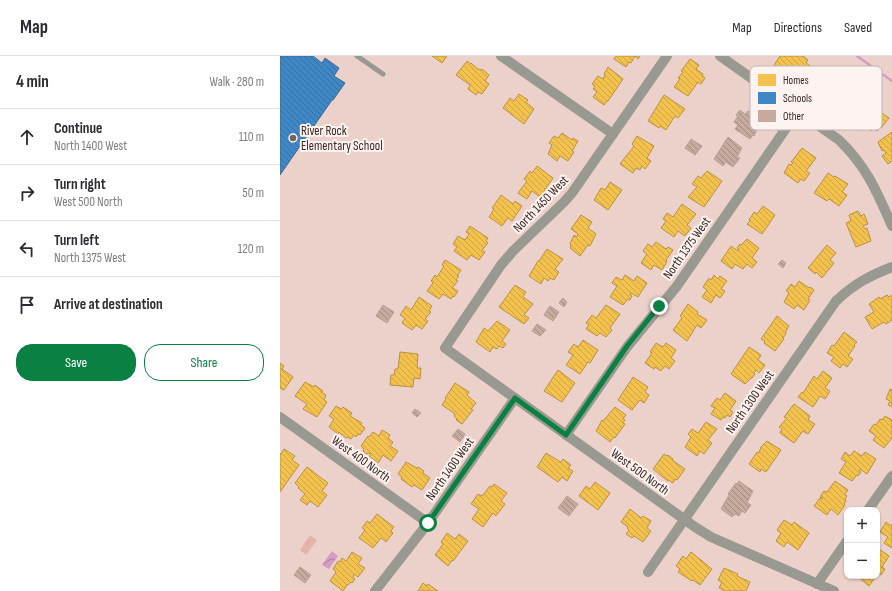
<!DOCTYPE html>
<meta charset="utf-8">
<style>
:root{--surface:#fff;--page:#f7f7f7;--text:#2b2b33;--muted:#7c7c81;--line:#e1e1e2;--accent:#0b8043}
body{margin:0;font-family:"Sofia Sans Condensed",sans-serif;background:var(--page);color:var(--text)}
.controls{position:absolute;right:12px;bottom:12px;display:grid;overflow:hidden;border-radius:8px;box-shadow:0 1px 3px #0004}
.controls button{width:36px;height:36px;display:grid;place-items:center;padding:0;border:0;border-bottom:1px solid var(--line);background:var(--surface);color:var(--text);font:20px sans-serif}
.stop{position:absolute;width:12px;height:12px;margin:-9px;border:3px solid #0b8043;border-radius:50%;background:#fff}
.stop.end{background:#0b8043;border-color:#fff;box-shadow:0 1px 4px #0008}
.list{margin:0;padding:0;list-style:none}
h2{display:flex;justify-content:space-between;align-items:center;height:52px;margin:0;padding:0 16px;font-size:17px}
h2 small{font-size:13px;font-weight:400;color:var(--muted)}
.list li{display:grid;grid-template-columns:26px 1fr auto;gap:12px;align-items:center;box-sizing:border-box;height:56px;padding:0 16px;border-top:1px solid var(--line)}
.list b{display:block;font-size:15px;white-space:nowrap}
.list p{margin:0;font-size:13px;white-space:nowrap;color:var(--muted)}
.list em{font-size:13px;font-style:normal;color:var(--muted)}
.actions{display:flex;gap:8px;padding:12px 16px}
.actions a{flex:1;padding:9px 0;border:1px solid var(--accent);border-radius:16px;text-align:center;font-size:14px;color:var(--accent)}
.actions .main{background:var(--accent);color:#fff}
.icon{flex:none;width:22px;height:22px;fill:none;stroke:currentColor;stroke-width:2;stroke-linecap:round;stroke-linejoin:round}
.map{position:relative;flex:none;width:612px;height:535px;overflow:hidden}
header{display:flex;align-items:center;gap:24px;box-sizing:border-box;height:56px;padding:0 20px;background:var(--surface);border-bottom:1px solid var(--line)}
header strong{font-size:19px}
nav{display:flex;gap:22px;margin-inline-start:auto;font-size:14px}
main{display:flex}
aside{flex:1;background:var(--surface)}
.map>svg:first-child{display:block}
</style>
<header>
<strong>Map</strong>
<nav><a>Map</a><a>Directions</a><a>Saved</a></nav>
</header>
<main>
<aside>
<h2>4 min<small>Walk · 280 m</small></h2>
<ul class="list">
<li><svg class="icon" aria-label="ahead" viewBox="0 0 24 24"><path d="M12 20V5M6 11l6-6 6 6"/></svg><div><b>Continue</b><p>North 1400 West</p></div><em>110 m</em></li>
<li><svg class="icon" aria-label="right" viewBox="0 0 24 24"><path d="M7 20v-9h11M14 6l5 5-5 5"/></svg><div><b>Turn right</b><p>West 500 North</p></div><em>50 m</em></li>
<li><svg class="icon" aria-label="left" viewBox="0 0 24 24"><path d="M17 20v-9H6M10 6l-5 5 5 5"/></svg><div><b>Turn left</b><p>North 1375 West</p></div><em>120 m</em></li>
<li><svg class="icon" aria-label="arrive" viewBox="0 0 24 24"><path d="M6 21V4h12l-3 4 3 4H6"/></svg><div><b>Arrive at destination</b></div></li>
</ul>
<div class="actions"><a class="main">Save</a><a>Share</a></div>
</aside>
<div class="map">
<svg width="612" height="535" viewBox="0 0 612 535">
<defs>
<pattern id="water-waves" width="16" height="10" patternUnits="userSpaceOnUse"><rect width="16" height="10" fill="#d59cc4"/><path d="M0 5q4-4 8 0t8 0" fill="none" stroke="#ae7f9f"/></pattern>
<pattern id="homes-back-hatch" width="6" height="6" patternUnits="userSpaceOnUse"><rect width="6" height="6" fill="#f2c14e"/><path d="M-1 5l2 2M0 0l6 6M5-1l2 2" fill="none" stroke="#d0a644"/></pattern>
<pattern id="schools-back-hatch" width="6" height="6" patternUnits="userSpaceOnUse"><rect width="6" height="6" fill="#3f88c5"/><path d="M-1 5l2 2M0 0l6 6M5-1l2 2" fill="none" stroke="#366fa0"/></pattern>
<pattern id="building-back-hatch" width="6" height="6" patternUnits="userSpaceOnUse"><rect width="6" height="6" fill="#c6aa9d"/><path d="M-1 5l2 2M0 0l6 6M5-1l2 2" fill="none" stroke="#a28a80"/></pattern>
</defs>
<rect width="100%" height="100%" fill="#ecd0ca"/>
<path fill="#e5b3a9" d="M30,479L37,484L26,499L20,494Z"/>
<path fill="url(#water-waves)" d="M52,495L58,500L49,513L42,509Z"/>
<g fill="url(#homes-back-hatch)" stroke="#ba9341">
<path d="M152,0H167L162,7Z"/>
<path d="M336,0H360L358,3L355,0L351,7L349,6L346,11L334,3Z"/>
<path d="M500,0H523L528,4L526,7L533,12L521,30L495,12L496,10L494,9Z"/>
<path d="M410,3L419,9L416,13L423,18L422,20L425,22L421,28L418,26L408,40L394,31L400,23L398,22L403,16L401,15Z"/>
<path d="M187,5L191,8V7L198,13L201,14L202,13L209,19L205,25L209,28L202,38L198,36L196,39L188,33L190,29L176,19Z"/>
<path d="M328,11L343,23L328,45H327L324,49L313,41L317,36L313,33L315,30L312,28L318,20L323,23L325,19L324,18Z"/>
<path d="M239,38L248,44L246,46L254,53L244,68L223,52L230,42L234,45Z"/>
<path d="M384,39L405,53L398,62L395,60L386,74L380,70L379,72L368,65Z"/>
<path d="M582,44L594,52L593,54L600,59L602,57L609,62L601,72L599,71L597,75L592,72L591,75L585,70L582,74L572,68L580,57L576,54Z"/>
<path d="M612,76V105L608,108L602,100L606,97L604,94L602,95L598,86Z"/>
<path d="M282,77L292,84L293,82L298,85L292,95L294,96L288,105L280,100L277,105L268,98L272,89L269,87L274,80L278,82Z"/>
<path d="M357,80L374,90L367,102L371,105L365,113L362,110L360,114L356,112L353,117L340,108L354,90L352,88Z"/>
<path d="M522,92L536,102L526,115L530,117L524,125L521,123L518,127L504,117L509,108L511,109L513,107L511,106Z"/>
<path d="M257,110L273,122L260,141L252,135L247,143L238,137L247,125L244,123L250,115L252,117Z"/>
<path d="M427,115L442,125L424,151L408,141L417,131L412,128L418,120L421,122Z"/>
<path d="M548,117L554,121L555,120L568,128L562,136L567,139L559,150L549,143L547,145L534,137Z"/>
<path d="M330,126L342,134L328,154L314,144L321,132L325,134Z"/>
<path d="M221,139L233,148L235,145L242,150L232,165L228,162L222,170L209,161L214,153L212,152Z"/>
<path d="M402,148L416,158L407,169L411,172L405,180L398,175L394,181L381,172L386,165L383,163L387,157L393,161Z"/>
<path d="M483,150L495,159L482,178L467,168L470,165L469,164L474,156L477,158Z"/>
<path d="M578,155L581,160L584,158L588,168L583,170L585,173L587,172L591,185L576,191L566,167L571,165L569,159Z"/>
<path d="M301,159L312,166L308,172L316,178L310,190L308,189L300,200L290,192L291,189L290,188L294,179L297,181L298,178L291,173Z"/>
<path d="M190,170L208,182L206,185L208,187L202,194L205,196L199,204L191,199L187,204L174,195L177,191L173,188L178,180L185,184L189,178L186,176Z"/>
<path d="M467,183L479,192L472,202L477,206L472,212L467,208L463,213L455,208L452,213L441,205L451,190L458,195L459,193L457,192L460,188L461,189Z"/>
<path d="M376,186L386,193L388,191L393,194L386,204L387,205L385,209L382,214L374,209L371,214L361,207L367,198L363,195L368,188L372,191Z"/>
<path d="M547,189L556,197L550,204L554,207L542,222L536,216L535,218L528,212Z"/>
<path d="M267,193L283,203L275,213L279,216L274,224L270,222L268,225L264,222L261,228L249,220L258,205H259Z"/>
<path d="M165,204L181,214L177,220H179L176,224L178,225L172,232L178,235L174,241L173,240L171,243L163,238L159,243L147,235L153,227L151,225L155,219L157,221L164,210L162,209Z"/>
<path d="M345,219L354,225L357,220L367,227L358,241L351,237L350,239L352,240L350,244L348,243L343,249L330,241L337,230L332,227L336,221L342,224Z"/>
<path d="M434,219L438,223L440,220L447,225L441,233L445,235L440,242L436,239L431,247L422,241L427,234L423,231L429,222L431,224Z"/>
<path d="M519,225L529,232L530,231L534,234L528,243L530,244L524,254L517,249L514,253L504,246L509,237L506,235L511,228L515,231Z"/>
<path d="M235,229L246,236L243,241L253,248L244,259L249,262L244,268L219,251Z"/>
<path d="M607,239L609,241L612,239V264L606,268L604,266L592,273L585,261L594,256L589,248L599,241L600,243Z"/>
<path d="M139,241L152,250L149,255L151,256L145,263L148,265L142,273L136,269L132,274L122,267L125,262L120,259L126,250L131,254Z"/>
<path d="M408,248L418,256L417,258L427,264L421,272L417,269L407,285L393,274L402,262L400,260Z"/>
<path d="M326,249L340,258L330,272L332,274L326,281L320,277L317,280L306,273L309,269L306,267L312,259L316,262Z"/>
<path d="M497,260L509,270L506,275V277L504,281H502L504,283L495,295L484,287L485,285L481,283Z"/>
<path d="M217,265L230,274L222,285L226,288L223,292L219,290L217,293L213,291L210,296L196,286L204,272L208,275Z"/>
<path d="M564,276L577,286L574,289L575,290L568,300L573,303L567,311L563,308L560,312L551,305L554,301L547,297L552,289L554,290Z"/>
<path d="M303,284L318,294L310,307L308,306L300,318L286,309L293,299L288,296L294,288L298,291Z"/>
<path d="M376,287L383,291L386,287L396,294L391,302L395,305L389,313L385,310L381,315L375,311L374,313L365,307L372,297L370,296Z"/>
<path d="M469,291L481,299L478,304L485,309L479,317L476,314L474,317L475,318L472,322H471L465,328L451,318Z"/>
<path d="M120,296L138,298L137,312H141L140,323L134,322L133,331L110,329L111,319H114L115,313H118Z"/>
<path d="M0,307L4,310L2,313L13,321L4,334L0,332Z"/>
<path d="M278,314L295,327L282,346L264,335Z"/>
<path d="M543,315L552,322L545,332L550,335L545,343L540,340L533,351L518,341L522,336L523,337L534,320L537,323Z"/>
<path d="M353,321L368,331L365,336L369,339L364,347L360,344L352,354L338,344Z"/>
<path d="M25,326L34,331L35,329L43,335L41,336L46,339L44,344L47,346L37,361L23,353L27,348L15,340Z"/>
<path d="M175,327L189,336L187,339L196,347L191,353L193,354L182,368L176,364L177,363L174,360L175,358L162,349L166,343L165,342Z"/>
<path d="M610,333L612,334V351L608,349L610,345L606,343Z"/>
<path d="M445,337L456,345L450,354L453,356L450,361L447,359L445,362L443,361L441,364L431,358L435,352L431,350L437,342L440,344Z"/>
<path d="M514,348L530,360L528,364L535,368L528,378L523,375L514,387L500,377L502,373L499,371L507,362L504,361Z"/>
<path d="M56,350L61,353L63,351L72,357L70,360L82,367L81,369L85,372L80,379L78,378L76,381L74,379L71,383L67,381L66,382L59,376L58,378L49,371L54,363L49,360Z"/>
<path d="M335,351L346,359L343,363L345,364L343,367L345,368L335,382L334,381L330,386L316,375L322,364L323,365Z"/>
<path d="M605,360L612,364V382L604,392L593,384L596,380L589,375L594,368L596,369L600,363L602,364Z"/>
<path d="M426,366L437,373L428,384L432,387L424,398L420,395L417,400L405,391L411,381L408,378L412,373L418,377Z"/>
<path d="M102,374L110,379L108,382L113,386L110,390L118,395L111,405L103,399L98,407L89,400L91,398L89,397L87,398L83,395L84,393L81,390L88,380L89,381L93,376L99,380Z"/>
<path d="M487,385L501,394L486,416L481,413L480,416L469,408L477,396L479,397L481,391Z"/>
<path d="M4,393L15,400L12,404L19,409L0,436V397L1,398Z"/>
<path d="M574,395L582,400L585,396L596,403L587,418L580,413L579,415L581,416L578,420L577,419L572,425L559,417L566,406L561,403L565,396L570,400Z"/>
<path d="M266,397L279,405L280,407L283,403L291,409L288,412L293,415L287,425L282,421L278,426L257,411Z"/>
<path d="M384,398L387,400L388,399L393,403L392,404L405,413L397,424L395,423L393,427L388,424V425L373,413Z"/>
<path d="M126,406L137,412L138,411L144,415L143,417L150,422L142,434L134,429L132,431L121,423L122,421L118,418Z"/>
<path d="M27,411L48,427L42,435L47,439L38,451L30,445L27,449L20,444L25,438L18,432L19,431L15,427Z"/>
<path d="M555,425L568,434L565,438L567,440L565,443L566,445L564,448L565,449L558,459L551,453L547,459L534,450L540,442L542,443L543,442L540,441L544,435L547,436Z"/>
<path d="M315,426L330,437L318,454L299,440L306,430L310,433Z"/>
<path d="M214,428L227,437L221,445L225,448L216,460L213,457L203,471L192,463L199,453L191,448L198,438L202,440L210,430L212,431Z"/>
<path d="M350,453L361,462L363,460L371,465L367,472L371,475L363,486L354,480L352,482L346,478L349,474L347,472L348,471L341,466Z"/>
<path d="M97,458L114,471L111,475L113,477L106,486L101,482L93,492L79,482L85,474L82,472L87,465L90,467Z"/>
<path d="M504,464L512,469L514,466L529,477L518,494L507,486L504,491L496,485L501,477L497,474Z"/>
<path d="M606,466L611,470L612,468V492L604,487L608,481L600,476Z"/>
<path d="M167,477L175,483L179,478L188,485L173,505L172,504L168,510L155,499L163,488L161,486Z"/>
<path d="M599,493L609,500L602,511L605,513L601,519L598,517L597,518V496Z"/>
<path d="M72,496L82,502L78,508L85,512L78,521L74,518L73,521L75,523L72,527L71,526L68,529H67L63,535L50,525L56,516L53,513L58,505L60,506L62,502L66,505Z"/>
<path d="M411,496L432,513L420,529L413,524L412,525L398,516L400,513L396,510L403,500L406,503Z"/>
<path d="M444,512L458,518L457,520L470,526L466,535H445L439,532L442,526L438,524Z"/>
<path d="M577,520H596L589,530Z"/>
<path d="M143,527L147,530L148,528L158,535H138Z"/>
</g>
<path fill="url(#schools-back-hatch)" stroke="#3d6b94" d="M0,0H33L42,7L45,2L59,12L54,20L65,27L53,44H52L0,119Z"/>
<g fill="none" stroke-linecap="round" stroke-linejoin="round">
<path stroke="#d59cc4" stroke-width="2.5" d="M577,0L612,25"/>
</g>
<g fill="url(#building-back-hatch)" stroke="#b4a19a">
<path d="M473,52L486,61L479,74L477,73L474,80L473,79L470,83L455,73L458,69L454,66L458,60L456,59L460,54L465,58L468,55L470,56Z"/>
<path d="M448,81L462,92L457,101L460,102L453,111L446,106L443,110L434,103Z"/>
<path d="M411,83L422,90L415,99L405,92Z"/>
<path d="M502,204L506,207L503,212L498,208Z"/>
<path d="M283,242L287,246L284,251L279,247Z"/>
<path d="M103,249L114,256L107,267L96,260Z"/>
<path d="M270,250L279,256L273,265L264,259Z"/>
<path d="M257,268L266,274L260,280L252,275Z"/>
<path d="M135,353L141,357L137,361L132,357Z"/>
<path d="M178,373L185,378L180,386L172,380Z"/>
<path d="M459,425L473,435L467,447L471,449L465,457L462,455L459,460L455,458L452,461L441,453L449,439L448,438L456,427L457,428Z"/>
<path d="M287,440L298,448L289,460L278,452Z"/>
<path d="M20,511L31,519L25,527L14,519Z"/>
</g>
<g fill="none" stroke-linecap="round" stroke-linejoin="round">
<path stroke="#989990" stroke-width="5" d="M77,0L103,18"/>
<g stroke="#989990" stroke-width="10">
<path d="M221,0L333,78"/>
<path d="M387,0L292,137L284,146L233,195L221,209L165,292L415,471L431,481L554,535"/>
<path d="M440,0L559,84C587,111 597,136 612,170"/>
<path d="M0,361L148,467"/>
<path d="M286,379L347,291L397,230L518,55"/>
<path d="M588,454L612,420"/>
<path d="M368,516L556,245C574,228 589,220 612,211"/>
<path d="M537,528L567,485"/>
<path d="M95,535L148,467L235,342"/>
</g>
</g>
<g fill="none" stroke-linecap="round" stroke-linejoin="round">
<path stroke="#0b8043" stroke-width="5" d="M148,467L235,342L286,379L347,290L379,250"/>
</g>
<circle fill="#78625d" stroke="#fdf3f0" stroke-width="1.5" cx="13" cy="82" r="4"/>
<g text-anchor="middle" dominant-baseline="central" stroke-width="4" stroke-linejoin="round" paint-order="stroke">
<g font-size="13" fill="#392723" stroke="#fdf3f0" text-anchor="start">
<text x="21" y="75">River Rock<tspan x="21" dy="15">Elementary School</tspan></text>
</g>
<g font-size="13" fill="#392723" stroke="#fdf3f0">
<text transform="translate(261 148) rotate(-46)">North 1450 West</text>
<text transform="translate(407 192) rotate(-55)">North 1375 West</text>
<text transform="translate(470 346) rotate(-55)">North 1300 West</text>
<text transform="translate(81 403) rotate(36)">West 400 North</text>
<text transform="translate(170 413) rotate(-55)">North 1400 West</text>
<text transform="translate(360 416) rotate(36)">West 500 North</text>
</g>
</g>
<rect x="470" y="10" width="132" height="64" rx="6" fill="#fdf3f0" stroke="#c2b6b2" stroke-width="1"/>
<rect x="478" y="18" width="18" height="12" fill="#f2c14e"/>
<rect x="478" y="36" width="18" height="12" fill="#3f88c5"/>
<rect x="478" y="54" width="18" height="12" fill="#c6aa9d"/>
<g font-size="11" fill="#392723">
<text x="503" y="28">Homes</text>
<text x="503" y="46">Schools</text>
<text x="503" y="64">Other</text>
</g>
</svg>
<div class="controls">
<button>+</button>
<button>−</button>
</div>
<div class="stop" style="left:148px;top:467px"></div>
<div class="stop end" style="left:379px;top:250px"></div>
</div>
</main>
